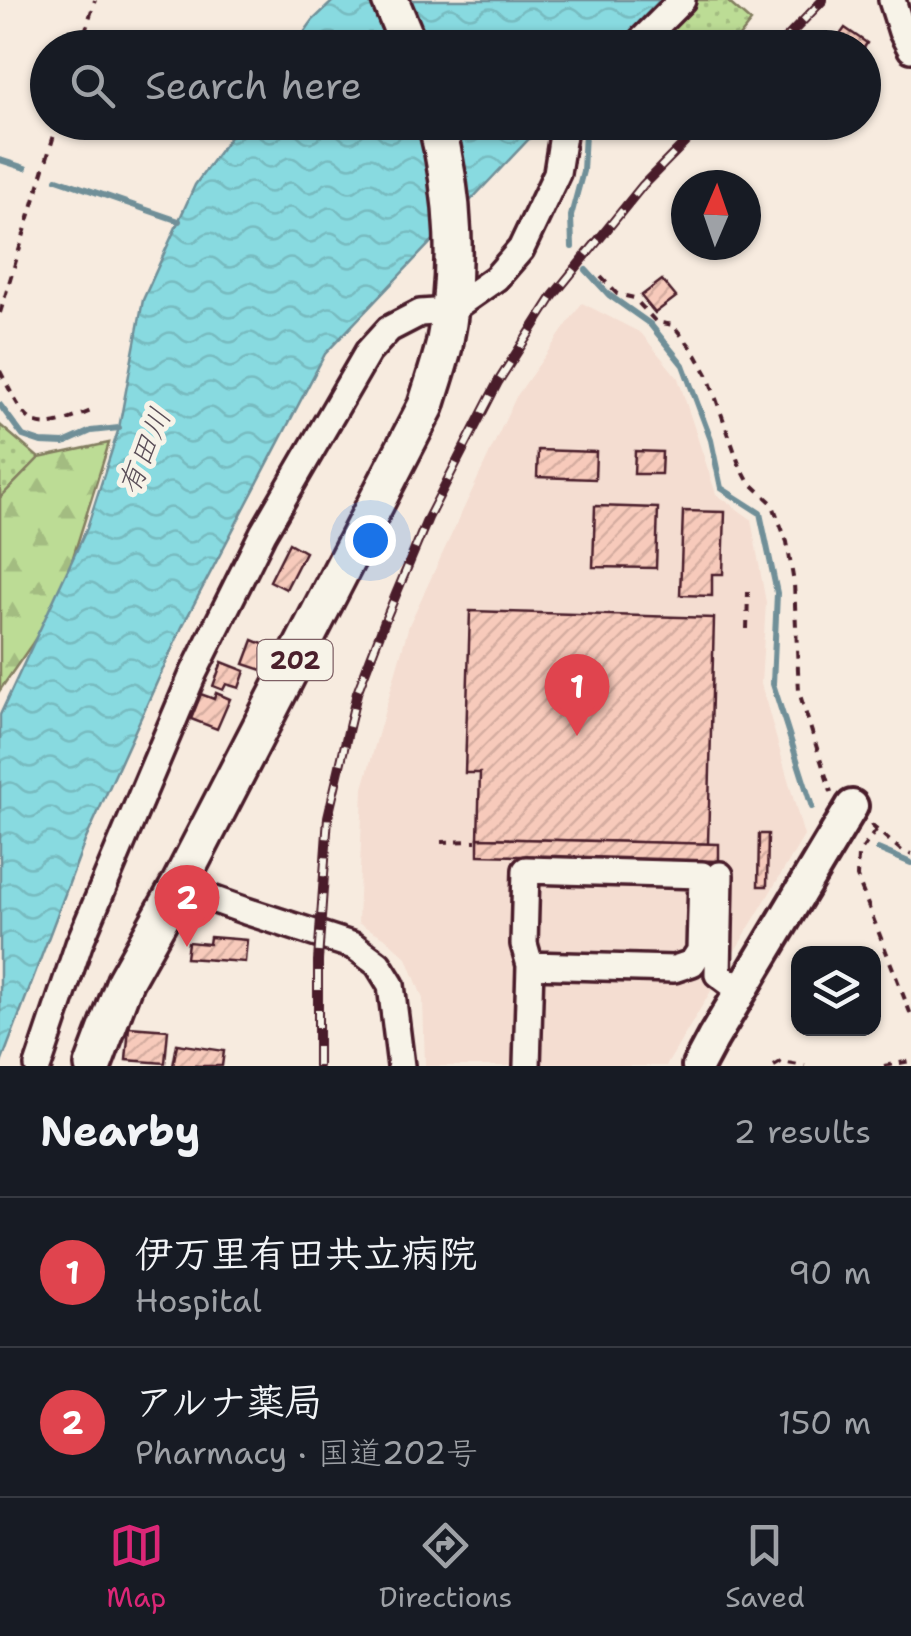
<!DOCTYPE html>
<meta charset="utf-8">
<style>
:root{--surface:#171b24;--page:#20242c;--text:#f1f3f6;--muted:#9ea1a6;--line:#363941;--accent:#db2777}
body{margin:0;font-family:"Shantell Sans","Klee One",sans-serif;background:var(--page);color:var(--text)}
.controls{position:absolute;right:30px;bottom:30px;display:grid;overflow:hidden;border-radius:20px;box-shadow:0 2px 8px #0004}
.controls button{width:90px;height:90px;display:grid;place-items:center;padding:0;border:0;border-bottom:2px solid var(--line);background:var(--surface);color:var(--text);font:50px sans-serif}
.compass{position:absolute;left:671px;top:170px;width:90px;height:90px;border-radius:50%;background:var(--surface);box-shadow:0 2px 8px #0004;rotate:2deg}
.you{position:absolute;left:370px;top:540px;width:35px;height:35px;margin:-25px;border:8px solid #fff;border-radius:50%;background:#1a73e8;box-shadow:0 0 0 15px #1a73e833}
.badge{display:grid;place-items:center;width:65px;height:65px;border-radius:50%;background:var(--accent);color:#fff;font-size:32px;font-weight:700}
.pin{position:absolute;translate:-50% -82px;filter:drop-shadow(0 2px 5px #0008)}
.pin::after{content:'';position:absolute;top:52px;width:35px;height:30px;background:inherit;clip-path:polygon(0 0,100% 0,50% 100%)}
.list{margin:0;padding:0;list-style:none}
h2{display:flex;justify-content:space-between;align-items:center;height:130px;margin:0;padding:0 40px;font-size:42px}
h2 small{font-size:32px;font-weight:400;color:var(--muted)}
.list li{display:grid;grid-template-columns:65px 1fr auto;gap:30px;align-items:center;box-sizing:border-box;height:150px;padding:0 40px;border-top:2px solid var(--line)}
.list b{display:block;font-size:38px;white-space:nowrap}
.list p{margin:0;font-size:32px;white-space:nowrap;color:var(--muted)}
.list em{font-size:32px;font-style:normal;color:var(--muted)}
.icon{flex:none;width:55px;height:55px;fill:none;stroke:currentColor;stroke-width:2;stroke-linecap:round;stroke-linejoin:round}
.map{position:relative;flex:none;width:911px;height:1066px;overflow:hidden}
.search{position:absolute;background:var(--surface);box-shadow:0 2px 8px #0004;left:30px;right:30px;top:30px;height:110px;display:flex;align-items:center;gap:25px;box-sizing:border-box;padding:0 35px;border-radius:55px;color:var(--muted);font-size:38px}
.sheet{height:430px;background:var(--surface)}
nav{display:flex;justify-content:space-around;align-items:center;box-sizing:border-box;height:140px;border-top:2px solid var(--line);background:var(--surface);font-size:28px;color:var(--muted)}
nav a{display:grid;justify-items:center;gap:5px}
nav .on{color:var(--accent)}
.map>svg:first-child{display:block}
</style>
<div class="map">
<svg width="911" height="1066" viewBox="0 0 911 1066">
<defs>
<pattern id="grass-dots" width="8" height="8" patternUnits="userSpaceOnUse" patternTransform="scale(2.5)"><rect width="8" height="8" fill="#bcdc95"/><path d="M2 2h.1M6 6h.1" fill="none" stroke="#a3bc81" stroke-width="1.8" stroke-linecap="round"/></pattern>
<pattern id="forest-firs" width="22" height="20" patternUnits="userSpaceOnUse" patternTransform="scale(2.5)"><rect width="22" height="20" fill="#bcdc95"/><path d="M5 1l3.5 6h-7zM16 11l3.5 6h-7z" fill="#a3bc81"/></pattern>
<pattern id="water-waves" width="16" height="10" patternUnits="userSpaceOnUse" patternTransform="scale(2.5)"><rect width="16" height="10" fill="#88dae0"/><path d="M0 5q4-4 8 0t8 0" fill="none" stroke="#77bbc0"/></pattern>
<pattern id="building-hatch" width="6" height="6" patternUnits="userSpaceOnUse" patternTransform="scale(2.5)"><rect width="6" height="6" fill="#f7cabb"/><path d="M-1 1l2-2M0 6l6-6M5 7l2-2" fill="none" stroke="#d5ada1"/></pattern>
</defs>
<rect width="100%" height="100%" fill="#f7ebdf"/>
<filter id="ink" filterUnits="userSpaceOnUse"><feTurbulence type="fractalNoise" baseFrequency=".01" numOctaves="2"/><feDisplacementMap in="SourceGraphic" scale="20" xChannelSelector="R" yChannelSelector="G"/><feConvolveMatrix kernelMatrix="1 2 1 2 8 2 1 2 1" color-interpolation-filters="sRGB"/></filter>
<g filter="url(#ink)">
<path fill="#f4ddd1" d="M582,303L641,333L678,378L716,494L751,519L766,603L761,684L804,836L666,1066H425L423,999L407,958L384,937L358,923L363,788L409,625L516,397Z"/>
<g fill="url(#grass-dots)" stroke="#837e60" stroke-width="2.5">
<path d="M697,0H726L751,22L731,47H663L657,41Z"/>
<path d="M0,425L39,458L0,498Z"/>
</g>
<path fill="url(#forest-firs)" stroke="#837e60" stroke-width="2.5" d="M109,443L57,608L0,690V498L39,458Z"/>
<g fill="url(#water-waves)" stroke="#6f8f98" stroke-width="2.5">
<path d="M334,0H660L615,47L293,48L313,20Z"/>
<path d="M240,123H544L325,354L182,627L85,841L0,1066V715L87,528L119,428L143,300L195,185Z"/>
</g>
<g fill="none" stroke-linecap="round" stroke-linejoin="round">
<g stroke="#6f8f98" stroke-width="6">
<path d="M0,160L25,168"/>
<path d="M57,179L179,221"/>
<path d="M572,247L571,216L583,171L585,133"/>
<path d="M586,270L609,295L650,324L683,365L711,440L721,488L760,513L777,593L773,684L812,807"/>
<path d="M0,405L23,436L41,442L64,443L91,431L119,428"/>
<path d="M878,849L911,863"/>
</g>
</g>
<g fill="url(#building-hatch)" stroke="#4a1f2b" stroke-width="2.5">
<path d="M845,28L867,43L864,48H823L831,36L837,39Z"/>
<path d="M662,280L676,297L655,313L641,296Z"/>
<path d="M538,450L596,452L595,479L537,477Z"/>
<path d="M635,451L662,452L661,474H634Z"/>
<path d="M595,506L658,508L656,568L593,567Z"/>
<path d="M683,511L725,512L723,574H712V596L680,595Z"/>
<path d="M289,543L305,552L286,589L270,581Z"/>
<path d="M470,611L714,618L708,844L478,838L480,773H465Z"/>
<path d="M253,640L270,647L262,670L244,664Z"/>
<path d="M222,662L245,671L239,688L226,684L223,690L213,686Z"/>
<path d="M216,693L230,699L217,729L191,719L201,694L214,699Z"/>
<path d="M759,834H768L767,886H758Z"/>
<path d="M478,838L719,844V861L478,855Z"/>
<path d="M210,937L247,940L245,962L186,958L188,942L209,944Z"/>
<path d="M129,1027L168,1030L165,1063L126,1060Z"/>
<path d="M177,1044L224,1051L222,1066H173Z"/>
</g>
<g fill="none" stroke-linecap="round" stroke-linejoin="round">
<defs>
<g id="minor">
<path d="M892,0L902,32L911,49"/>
<path d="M634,48L682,0"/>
<path d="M720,875L718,974L741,991"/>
<path d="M179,885L198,894L246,911L354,946L378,964L391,985L401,1066"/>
<path d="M38,1066L79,944L193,674L263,533L368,352L389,329L420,313L449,311L496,278L521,249L557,173L565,122"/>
<path d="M527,1066L530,965L524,944L526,870L702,875L700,951L692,963L674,969L530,965"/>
</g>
<path id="major" d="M698,1066L713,1038L852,806"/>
<g id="highway">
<path d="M390,0L410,48"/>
<path d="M93,1066L125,981L179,885L426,406C432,386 439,366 444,346C459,273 455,195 436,122"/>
</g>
</defs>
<use href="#minor" stroke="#4a1f2b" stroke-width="32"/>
<use href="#major" stroke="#4a1f2b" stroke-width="38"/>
<use href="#highway" stroke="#4a1f2b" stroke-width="42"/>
<g stroke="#4a1f2b" stroke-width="4" stroke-dasharray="8 8" stroke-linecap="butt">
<path d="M80,48L95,0"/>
<path d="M601,277L617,294L634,298L656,322L673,325L694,351L708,376L739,464L748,481L772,503L787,542L794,583L799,692L831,792"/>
<path d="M0,313L58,122"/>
<path d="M0,371C31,432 32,435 96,409"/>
<path d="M747,629L748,592"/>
<path d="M871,825L902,851L911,854"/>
<path d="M876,830L858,855L857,877L911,1015"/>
<path d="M441,842L476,841"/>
<path d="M774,1066L781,1062L805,1066"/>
<path d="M884,1066L911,1061"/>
</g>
<use href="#minor" stroke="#f7f3e8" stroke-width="25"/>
<use href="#major" stroke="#f7f3e8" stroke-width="30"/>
<use href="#highway" stroke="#f7f3e8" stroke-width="35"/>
<defs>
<g id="rail">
<path d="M777,48L823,0"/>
<path d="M318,1066V961L328,817L357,693L384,623L428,518L498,382L553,296L643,185L705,122"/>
</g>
</defs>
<use href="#rail" stroke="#4a1f2b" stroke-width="10"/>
<use href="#rail" stroke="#f7f3e8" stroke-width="6" stroke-dasharray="19" stroke-linecap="butt"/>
</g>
</g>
<g text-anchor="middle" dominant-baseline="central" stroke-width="10" stroke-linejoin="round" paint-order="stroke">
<rect fill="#f7f3e8" stroke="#7e5f64" stroke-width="2.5" x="257.5" y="640" width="75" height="40" rx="8"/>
<g font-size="25" font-weight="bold" fill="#4a1f2b">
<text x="295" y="660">202</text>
</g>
<g font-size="30" font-style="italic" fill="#5a4e58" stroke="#f7f3e8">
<text transform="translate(144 451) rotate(-67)">有田川</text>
</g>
</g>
</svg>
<div class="controls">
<button><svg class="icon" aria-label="layers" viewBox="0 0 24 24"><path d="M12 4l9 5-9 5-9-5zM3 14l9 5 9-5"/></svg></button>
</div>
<svg class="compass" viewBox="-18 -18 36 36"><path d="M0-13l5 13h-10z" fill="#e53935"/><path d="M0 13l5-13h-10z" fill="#9ea1a6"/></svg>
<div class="you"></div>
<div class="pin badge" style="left:577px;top:736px;background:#e0444e">1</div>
<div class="pin badge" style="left:187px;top:947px;background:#e0444e">2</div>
<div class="search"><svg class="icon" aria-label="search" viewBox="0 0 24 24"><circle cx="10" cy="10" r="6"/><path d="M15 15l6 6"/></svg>Search here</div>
</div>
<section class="sheet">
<h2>Nearby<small>2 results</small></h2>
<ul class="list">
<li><span class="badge" style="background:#e0444e">1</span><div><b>伊万里有田共立病院</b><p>Hospital</p></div><em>90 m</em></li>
<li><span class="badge" style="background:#e0444e">2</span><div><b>アルナ薬局</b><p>Pharmacy · 国道202号</p></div><em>150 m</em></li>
</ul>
</section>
<nav>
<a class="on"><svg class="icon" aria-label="map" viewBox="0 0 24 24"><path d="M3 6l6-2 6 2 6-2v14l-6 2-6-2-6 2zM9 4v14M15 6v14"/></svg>Map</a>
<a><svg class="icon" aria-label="directions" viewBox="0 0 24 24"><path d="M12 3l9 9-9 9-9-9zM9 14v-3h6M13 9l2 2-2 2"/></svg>Directions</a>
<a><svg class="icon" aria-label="saved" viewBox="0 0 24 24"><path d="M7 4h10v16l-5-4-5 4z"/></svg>Saved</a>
</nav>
